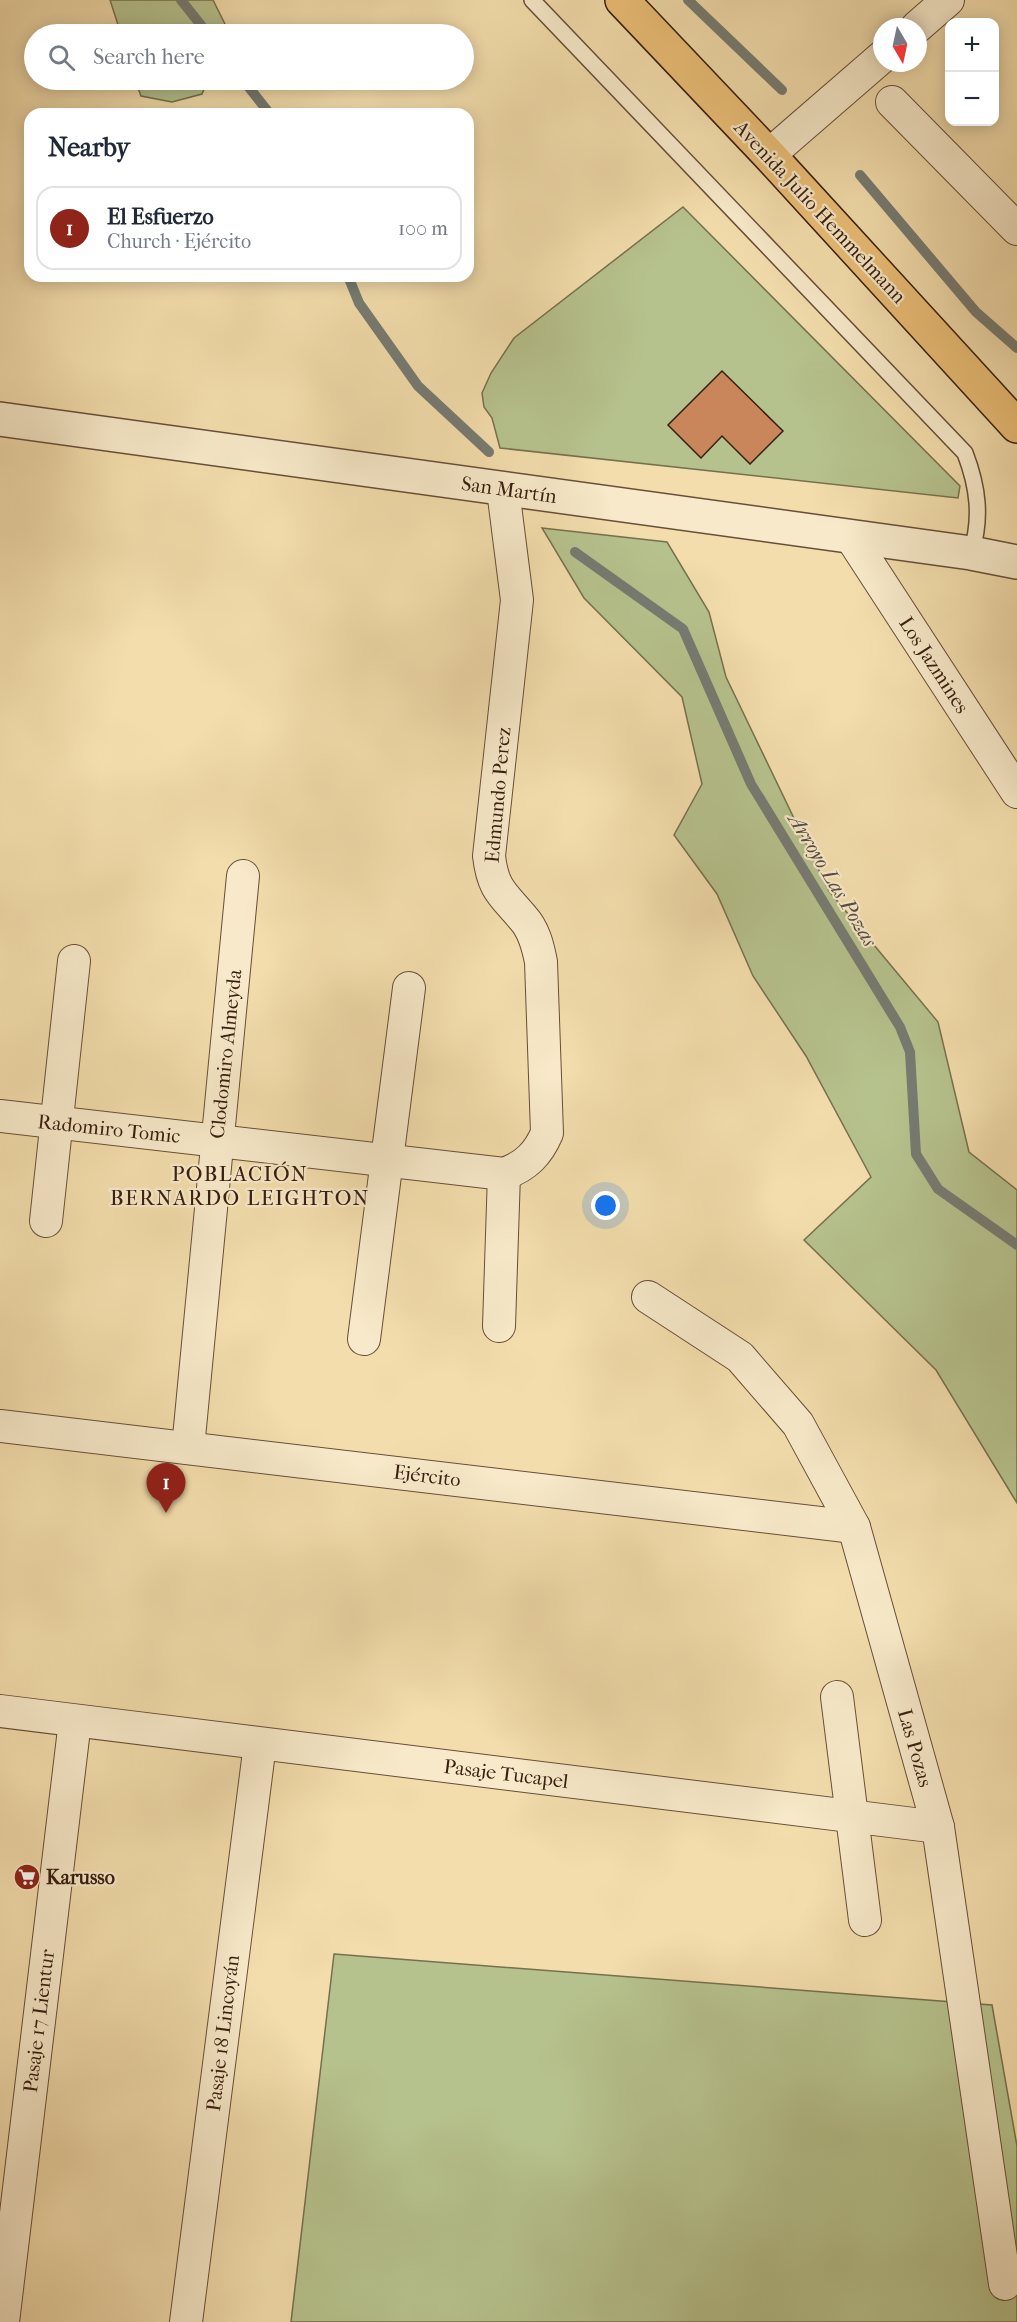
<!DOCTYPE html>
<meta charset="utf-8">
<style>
:root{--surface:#fff;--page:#f2f2f3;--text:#1f2937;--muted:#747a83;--line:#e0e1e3;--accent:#8f2418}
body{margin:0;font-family:"IM FELL French Canon",serif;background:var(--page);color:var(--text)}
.controls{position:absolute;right:18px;top:18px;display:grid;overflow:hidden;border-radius:12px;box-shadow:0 3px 15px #0003}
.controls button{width:54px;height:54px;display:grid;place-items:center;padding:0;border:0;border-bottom:2px solid var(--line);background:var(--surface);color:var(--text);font:30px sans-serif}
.compass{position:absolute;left:873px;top:18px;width:54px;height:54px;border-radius:50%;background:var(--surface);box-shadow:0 3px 15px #0003;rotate:171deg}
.you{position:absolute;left:606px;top:1206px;width:21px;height:21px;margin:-15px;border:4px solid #fff;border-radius:50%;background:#1a73e8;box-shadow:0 0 0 9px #1a73e833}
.badge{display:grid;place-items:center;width:39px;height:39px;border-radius:50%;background:var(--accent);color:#fff;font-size:20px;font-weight:700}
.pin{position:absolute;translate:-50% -50px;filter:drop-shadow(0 2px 3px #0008)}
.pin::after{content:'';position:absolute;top:32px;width:21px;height:18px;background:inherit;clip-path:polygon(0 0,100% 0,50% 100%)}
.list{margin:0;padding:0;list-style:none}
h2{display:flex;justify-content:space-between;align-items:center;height:78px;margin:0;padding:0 24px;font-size:26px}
h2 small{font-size:20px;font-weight:400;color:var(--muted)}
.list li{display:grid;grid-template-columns:39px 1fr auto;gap:18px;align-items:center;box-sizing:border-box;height:84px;margin:0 12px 12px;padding:0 12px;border:2px solid var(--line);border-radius:18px}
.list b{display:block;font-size:22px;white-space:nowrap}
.list p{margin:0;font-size:20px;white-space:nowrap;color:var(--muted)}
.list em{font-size:20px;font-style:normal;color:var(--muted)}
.icon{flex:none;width:33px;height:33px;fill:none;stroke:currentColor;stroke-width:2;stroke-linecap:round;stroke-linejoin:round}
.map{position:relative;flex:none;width:1017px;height:2322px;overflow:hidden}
.search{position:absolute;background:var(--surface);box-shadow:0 3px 15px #0003;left:24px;top:24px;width:450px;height:66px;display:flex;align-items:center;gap:15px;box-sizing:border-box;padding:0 21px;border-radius:33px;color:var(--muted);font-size:22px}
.panel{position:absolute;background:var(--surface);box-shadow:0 3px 15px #0003;left:24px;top:108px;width:450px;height:174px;border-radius:18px}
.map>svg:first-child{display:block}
</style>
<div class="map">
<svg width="1017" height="2322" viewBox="0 0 1017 2322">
<rect width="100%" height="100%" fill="#f3ddac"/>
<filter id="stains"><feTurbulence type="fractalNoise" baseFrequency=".00333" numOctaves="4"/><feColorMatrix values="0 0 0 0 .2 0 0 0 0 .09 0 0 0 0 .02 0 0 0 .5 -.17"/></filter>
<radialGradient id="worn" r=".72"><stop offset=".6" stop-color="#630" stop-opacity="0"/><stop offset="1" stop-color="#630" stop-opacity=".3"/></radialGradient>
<g fill="#b6c28d" stroke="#77704e" stroke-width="1.5">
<path d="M110,0H213L228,30L227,34H121Z"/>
<path d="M135,80H208L202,94L172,102L141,96Z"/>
<path d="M683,207L960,486L958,498L500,448L492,418L484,407L482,393L491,373L514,338Z"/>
<path d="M542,528L667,542L709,612L726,677L829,891L938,1022L969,1152L1017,1190V1503L936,1370L804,1240L871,1177L806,1056L753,976L717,894L674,835L702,784L682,697L584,598Z"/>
<path d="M334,1954L992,2005L1017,2146V2322H291Z"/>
</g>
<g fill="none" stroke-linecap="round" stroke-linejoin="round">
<g stroke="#767b72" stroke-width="10">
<path d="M181,0L208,34"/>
<path d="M688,0L782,90"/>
<path d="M243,80L270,114"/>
<path d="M860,175L976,312L1017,348"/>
<path d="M348,276L359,303L418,386L489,452"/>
<path d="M575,552L683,629L751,784L900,1027L910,1052L916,1154L938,1189L1017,1245"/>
</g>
</g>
<path fill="#ca865b" stroke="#381e10" stroke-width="1.5" d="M722,371L783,431L750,464L722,436L701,458L668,425Z"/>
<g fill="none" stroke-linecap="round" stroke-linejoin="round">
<defs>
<path id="service" d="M532,0L965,453C978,487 982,518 971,553"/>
<g id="minor">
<path d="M917,27L948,0"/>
<path d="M892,102L1017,229"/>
<path d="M769,155L882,57"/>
<path d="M851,537L1017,792"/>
<path d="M0,1116L504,1174C526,1166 538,1154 547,1133L541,962C538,946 534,930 523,918C503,894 493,890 489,856L517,600L503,490"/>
<path d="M46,1221L74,961"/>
<path d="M648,1297L740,1357L798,1424L854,1527L938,1827L1005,2284"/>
<path d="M499,1326L504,1174"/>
<path d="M364,1339L409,988"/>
<path d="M0,1426L854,1527"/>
<path d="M188,1448L243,876"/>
<path d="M837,1697L865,1920"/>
<path d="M0,1711L938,1827"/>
<path d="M3,2322L75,1721"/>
<path d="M186,2322L260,1744"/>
</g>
<path id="tertiary" d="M0,419L971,553L1017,562"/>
<path id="trunk" d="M622,0L769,155L1017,426"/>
</defs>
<use href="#service" stroke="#674e37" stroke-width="18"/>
<use href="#minor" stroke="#674e37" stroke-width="34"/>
<use href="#tertiary" stroke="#674e37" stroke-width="36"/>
<use href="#trunk" stroke="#381e10" stroke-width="36"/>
<use href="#service" stroke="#f7e9c9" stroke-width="15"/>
<use href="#minor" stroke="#f7e9c9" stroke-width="32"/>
<use href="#tertiary" stroke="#f7e9c9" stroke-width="33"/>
<use href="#trunk" stroke="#eabe76" stroke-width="33"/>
</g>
<defs>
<symbol id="supermarket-disc" viewBox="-11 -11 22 22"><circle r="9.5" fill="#8f2418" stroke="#f7e9c9"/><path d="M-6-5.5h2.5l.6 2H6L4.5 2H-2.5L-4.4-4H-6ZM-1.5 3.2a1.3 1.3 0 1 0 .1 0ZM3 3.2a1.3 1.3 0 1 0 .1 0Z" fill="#fff"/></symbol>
</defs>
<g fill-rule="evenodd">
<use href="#supermarket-disc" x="12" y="1862" width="30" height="30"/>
</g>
<g text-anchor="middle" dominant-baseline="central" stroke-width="4.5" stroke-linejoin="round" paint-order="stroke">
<g font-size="20" fill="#381e10" stroke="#f7e9c9">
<text transform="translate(820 212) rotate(47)">Avenida Julio Hemmelmann</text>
<text transform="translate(509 490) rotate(8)">San Martín</text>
<text transform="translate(934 665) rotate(57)">Los Jazmines</text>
<text transform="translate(498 795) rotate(-85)">Edmundo Perez</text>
<text transform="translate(226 1054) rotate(-84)">Clodomiro Almeyda</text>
<text transform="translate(109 1129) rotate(6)">Radomiro Tomic</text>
<text transform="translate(427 1476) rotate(7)">Ejército</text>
<text transform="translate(915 1748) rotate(74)">Las Pozas</text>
<text transform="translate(506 1774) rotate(7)">Pasaje Tucapel</text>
<text transform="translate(39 2021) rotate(-83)">Pasaje 17 Lientur</text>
<text transform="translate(223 2033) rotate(-83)">Pasaje 18 Lincoyán</text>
</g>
<g font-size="20" font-weight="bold" fill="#381e10" stroke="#f7e9c9" text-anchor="start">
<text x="46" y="1877">Karusso</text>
</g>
<g font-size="21" font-style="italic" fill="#574c41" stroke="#f7e9c9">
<text transform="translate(833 880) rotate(59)">Arroyo Las Pozas</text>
</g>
<g font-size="21" letter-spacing="1.5" fill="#381e10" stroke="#f7e9c9">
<text x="240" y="1174">POBLACIÓN<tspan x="240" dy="24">BERNARDO LEIGHTON</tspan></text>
</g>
</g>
<rect width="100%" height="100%" filter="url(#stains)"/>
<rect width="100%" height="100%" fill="url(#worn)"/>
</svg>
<div class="controls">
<button>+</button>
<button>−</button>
</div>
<svg class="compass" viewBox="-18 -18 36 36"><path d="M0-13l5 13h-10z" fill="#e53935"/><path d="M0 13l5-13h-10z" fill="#747a83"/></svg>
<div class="you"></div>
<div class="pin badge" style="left:166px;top:1513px">1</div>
<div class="search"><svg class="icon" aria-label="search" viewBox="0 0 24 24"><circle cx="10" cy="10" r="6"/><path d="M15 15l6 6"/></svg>Search here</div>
<section class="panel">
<h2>Nearby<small></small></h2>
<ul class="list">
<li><span class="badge">1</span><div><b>El Esfuerzo</b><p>Church · Ejército</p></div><em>100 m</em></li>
</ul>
</section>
</div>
